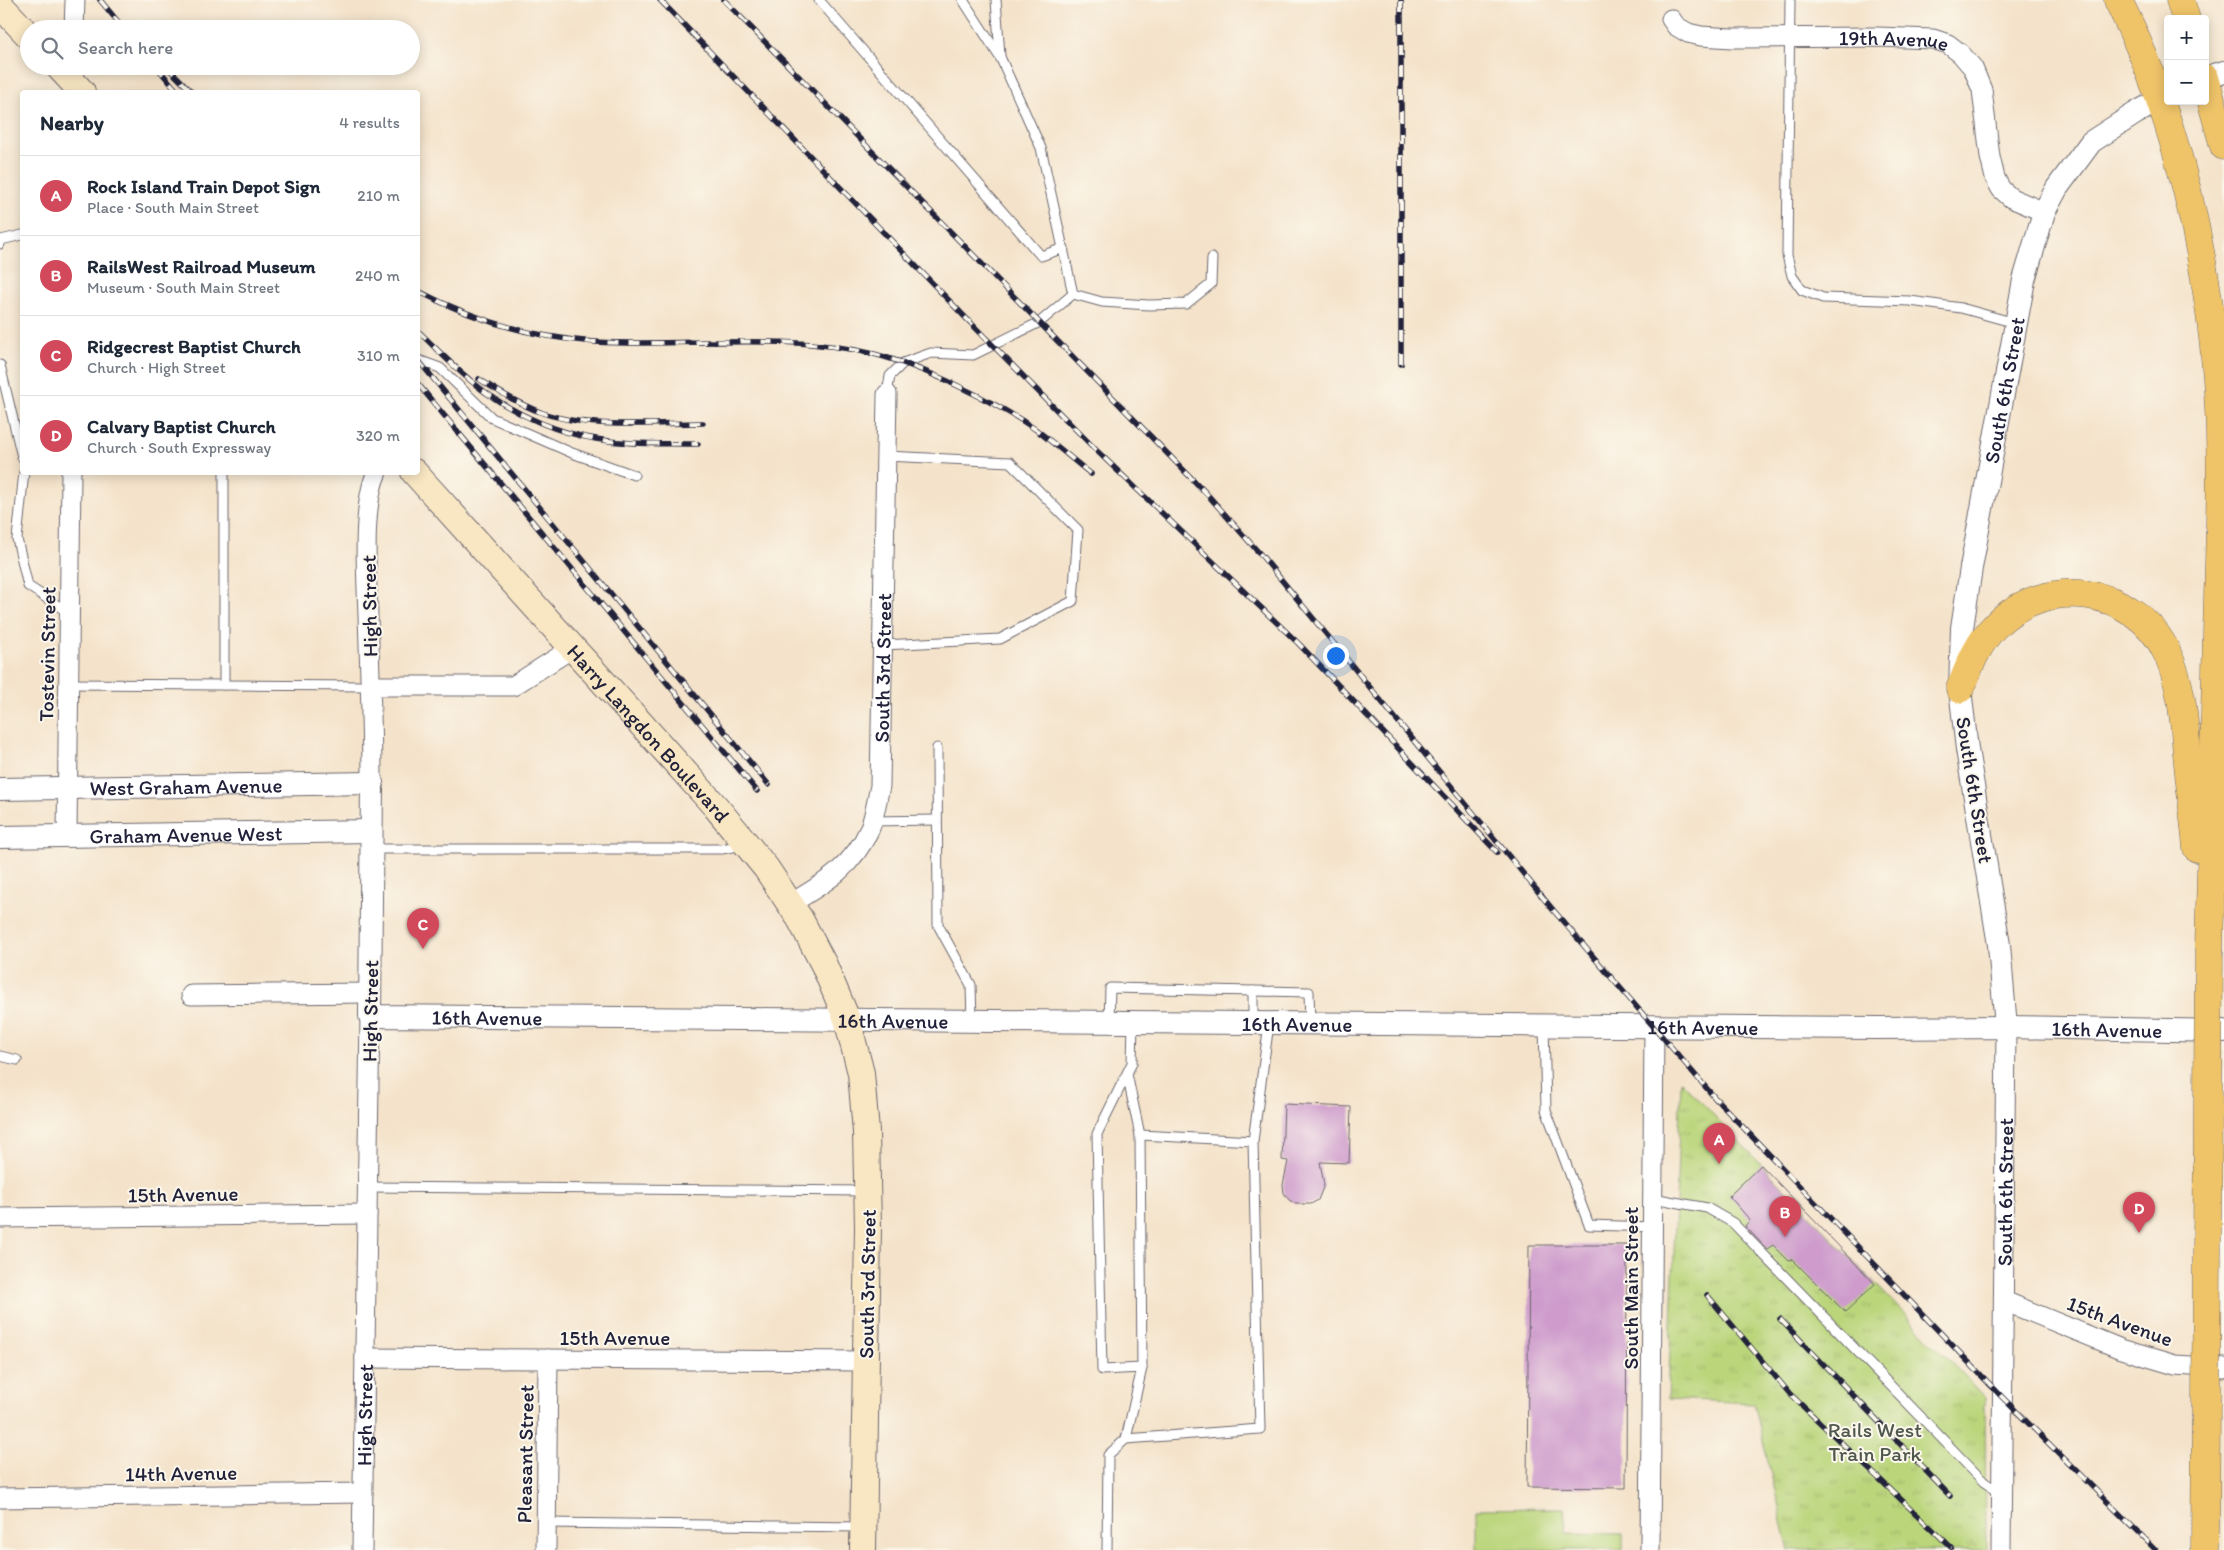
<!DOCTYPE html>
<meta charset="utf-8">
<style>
:root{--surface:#fff;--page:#f6f6f7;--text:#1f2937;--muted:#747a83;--line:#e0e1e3;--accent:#d1495b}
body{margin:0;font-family:Itim,sans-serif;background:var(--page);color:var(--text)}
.controls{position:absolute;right:15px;top:15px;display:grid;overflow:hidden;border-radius:5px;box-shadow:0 2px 12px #0003}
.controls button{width:45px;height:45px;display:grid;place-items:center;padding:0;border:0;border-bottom:1px solid var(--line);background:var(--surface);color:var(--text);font:25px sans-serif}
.you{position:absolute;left:1335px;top:655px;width:18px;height:18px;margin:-12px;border:4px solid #fff;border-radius:50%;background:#1a73e8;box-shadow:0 0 0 8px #1a73e833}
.badge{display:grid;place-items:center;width:32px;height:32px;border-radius:50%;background:var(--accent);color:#fff;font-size:16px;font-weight:700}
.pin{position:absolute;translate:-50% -41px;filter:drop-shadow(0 1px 2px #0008)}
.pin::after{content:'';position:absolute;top:26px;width:18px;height:15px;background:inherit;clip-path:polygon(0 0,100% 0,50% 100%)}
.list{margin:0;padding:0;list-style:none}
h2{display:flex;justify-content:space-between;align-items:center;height:65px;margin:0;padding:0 20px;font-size:21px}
h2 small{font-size:16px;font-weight:400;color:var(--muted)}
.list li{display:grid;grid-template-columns:32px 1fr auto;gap:15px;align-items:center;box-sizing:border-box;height:80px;padding:0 20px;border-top:1px solid var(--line)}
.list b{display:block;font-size:19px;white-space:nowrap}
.list p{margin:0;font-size:16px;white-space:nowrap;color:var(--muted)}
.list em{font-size:16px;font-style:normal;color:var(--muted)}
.icon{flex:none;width:28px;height:28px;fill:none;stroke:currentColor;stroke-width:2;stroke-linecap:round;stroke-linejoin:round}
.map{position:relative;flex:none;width:2224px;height:1550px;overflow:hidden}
.search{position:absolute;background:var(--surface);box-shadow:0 2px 12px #0003;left:20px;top:20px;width:400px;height:55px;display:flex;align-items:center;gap:12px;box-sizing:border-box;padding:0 18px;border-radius:28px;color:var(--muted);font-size:19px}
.panel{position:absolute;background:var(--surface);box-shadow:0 2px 12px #0003;left:20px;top:90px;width:400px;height:385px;border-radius:5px}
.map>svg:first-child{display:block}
</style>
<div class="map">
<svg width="2224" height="1550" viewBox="0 0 2224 1550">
<defs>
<pattern id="park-tufts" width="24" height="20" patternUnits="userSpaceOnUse" patternTransform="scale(1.25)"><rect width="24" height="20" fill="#bad57a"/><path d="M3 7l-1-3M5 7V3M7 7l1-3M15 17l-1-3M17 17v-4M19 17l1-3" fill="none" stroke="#a0b76a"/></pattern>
</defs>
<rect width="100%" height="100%" fill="#fbf7ec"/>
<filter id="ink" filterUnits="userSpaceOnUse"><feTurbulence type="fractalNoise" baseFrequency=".02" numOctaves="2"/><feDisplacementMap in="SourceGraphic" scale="10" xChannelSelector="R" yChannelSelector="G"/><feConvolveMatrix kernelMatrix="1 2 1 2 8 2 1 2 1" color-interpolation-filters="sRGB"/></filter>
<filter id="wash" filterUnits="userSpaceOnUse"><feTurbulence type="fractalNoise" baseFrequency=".0096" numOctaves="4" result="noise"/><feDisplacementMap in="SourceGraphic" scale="20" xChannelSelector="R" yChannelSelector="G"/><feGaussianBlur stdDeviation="1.12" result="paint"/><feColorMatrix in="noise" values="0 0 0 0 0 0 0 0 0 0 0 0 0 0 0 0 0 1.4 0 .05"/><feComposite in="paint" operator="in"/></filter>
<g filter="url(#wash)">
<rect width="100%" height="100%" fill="#f4e3ca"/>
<path fill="#bad57a" stroke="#6e7c5a" d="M1564,1508L1566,1533L1623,1534V1550H1476V1509Z"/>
<path fill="url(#park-tufts)" stroke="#6e7c5a" d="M1681,1081L1985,1398L1986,1550H1789L1754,1403L1668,1399Z"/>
<g id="blocks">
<g fill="#ce9bcc">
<path d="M1284,1104L1351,1107L1349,1163L1320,1162L1324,1185L1318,1200L1311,1204H1296L1289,1200L1284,1193L1283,1185L1288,1161L1282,1160Z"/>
<path d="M1761,1165L1875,1284L1845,1312L1792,1259L1789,1261L1773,1245L1767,1249L1745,1226L1750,1220L1729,1196Z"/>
<path d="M1529,1245H1627L1626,1488L1527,1487Z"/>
</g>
</g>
</g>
<g filter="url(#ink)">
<use href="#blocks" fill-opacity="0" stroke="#6c666d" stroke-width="1"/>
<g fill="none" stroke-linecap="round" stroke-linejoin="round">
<defs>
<g id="service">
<path d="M819,0L1041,256L1064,248"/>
<path d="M996,0L1000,56"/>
<path d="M1790,0L1787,255L1792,276L1802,290L1823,298L1910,301L1961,308L2015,323"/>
<path d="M0,244L1,240L22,235"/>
<path d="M1073,294L1102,302L1149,305L1186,304L1211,284L1212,258"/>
<path d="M418,360L440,368L492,418L572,453L634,475"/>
<path d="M0,365L22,457"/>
<path d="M887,394L890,376L903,363L931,353L973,355L1040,322L1073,294L1041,148L1001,59L963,0"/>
<path d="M24,472L17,539L28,586L69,613"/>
<path d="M224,472V685"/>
<path d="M883,645L1000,639L1073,601L1078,530L1010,462L886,456"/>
<path d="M69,684L371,686"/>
<path d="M937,748L938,925L971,985L972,1021"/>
<path d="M872,821L937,820"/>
<path d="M372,849H722L743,845"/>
<path d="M1109,1022L1110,988L1309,992L1310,1024"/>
<path d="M1253,1023V991"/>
<path d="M1544,1025L1546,1110L1589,1225L1653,1227"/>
<path d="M0,1056L17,1060"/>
<path d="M1127,1074L1140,1135L1142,1368"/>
<path d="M1140,1135L1253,1141"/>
<path d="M368,1187L865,1191"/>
<path d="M1653,1198L1707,1208L1733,1223L1984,1482L2002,1494"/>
<path d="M1126,1439L1142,1368L1102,1370L1097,1134L1132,1063L1133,1023"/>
<path d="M546,1523L861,1527"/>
<path d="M1107,1550L1108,1455L1126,1439L1260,1429L1253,1141L1269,1024"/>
</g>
<g id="minor">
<path id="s1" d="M1671,19L1676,26L1688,33L1701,36L1732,38L1877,37L1933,39L1948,44L1961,54L1973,68L1982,90L1990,157L1995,178L2001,189L2011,198L2044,212"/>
<path d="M74,29L75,0"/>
<path d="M371,686H513L571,649"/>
<path d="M372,783C372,727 370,672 368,616C367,578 361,506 377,472"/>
<path d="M67,836L71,472"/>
<path id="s2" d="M790,904C825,883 853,867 870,828C875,815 877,799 880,786L887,394"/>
<path d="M191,995L370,993"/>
<path d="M0,1218L367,1214"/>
<path d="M2004,1301L2121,1349L2175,1365L2224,1368"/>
<path d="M365,1358L866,1361"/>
<path d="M0,1498L363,1493"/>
<path id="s3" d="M362,1550L370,1016"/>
<path d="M546,1550L548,1359"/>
<path d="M1650,1550L1654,1026"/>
<path id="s4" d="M2001,1550L2006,1027"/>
</g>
<g id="tertiary">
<path d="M2205,78L2224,72"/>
<path id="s5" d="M0,789L372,783L370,1016L1878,1028L2006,1027L2224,1031"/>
<path id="s6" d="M0,837L371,831"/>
<path id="s7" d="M2006,1027L1999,945L1967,749L1960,689L1962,628L1971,568L2024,280L2044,212L2057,188L2091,142L2136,113L2168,95"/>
</g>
<g id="secondary">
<path d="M0,5L29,36"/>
<path d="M58,66L82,92"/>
<path id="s8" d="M414,472L716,807L766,868L800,919L824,965L847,1019L861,1073L866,1132L868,1227L863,1550"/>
</g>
<g id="primary">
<path d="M2118,0C2176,116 2206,249 2217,377C2224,462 2219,549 2217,634C2214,739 2212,844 2209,949"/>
<path d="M2180,0L2186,19"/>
<path d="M2205,78L2224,146"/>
<path d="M1960,689C1969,667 1977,644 1995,626C2045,574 2136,586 2167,653C2182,684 2184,720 2187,753C2190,785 2194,816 2197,848"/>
</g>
</defs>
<use href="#service" stroke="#6c666d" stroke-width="11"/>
<use href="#minor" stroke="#6c666d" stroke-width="21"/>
<use href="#tertiary" stroke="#6c666d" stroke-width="24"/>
<use href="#secondary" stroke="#6c666d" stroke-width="28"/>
<use href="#primary" stroke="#6c666d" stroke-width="29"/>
<use href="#service" stroke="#fff" stroke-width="9"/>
<use href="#minor" stroke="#fff" stroke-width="19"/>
<use href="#tertiary" stroke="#fff" stroke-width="22"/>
<use href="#secondary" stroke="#f9e7c3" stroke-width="26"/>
<use href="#primary" stroke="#efc469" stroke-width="28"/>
<defs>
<g id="rail">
<path d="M100,0L124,29"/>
<path d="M660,0L961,313L1097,451L1298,643L1497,852"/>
<path d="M724,0L1206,493L1261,555L1554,911L1715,1098L2003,1398L2156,1550"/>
<path d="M156,66L178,92"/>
<path d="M166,66L192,92"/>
<path d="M418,291C472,319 533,338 595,342C687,347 783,332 874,354C924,367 992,400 1035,429C1054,443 1072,459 1091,474"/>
<path d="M418,331C440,352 462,376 488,394C519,416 559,433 596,439C630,445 664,443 698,444"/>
<path d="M418,360L769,785"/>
<path d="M1401,364V0"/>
<path d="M479,379C499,392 520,405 543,413C589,429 654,423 703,423"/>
<path d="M418,384L757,791"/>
<path d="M1707,1295L1790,1394L1952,1548"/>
<path d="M1780,1319L1950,1496"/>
</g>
</defs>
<use href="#rail" stroke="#22223b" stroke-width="5.5"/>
<use href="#rail" stroke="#fbf7ec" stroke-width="4" stroke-dasharray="11" stroke-linecap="butt"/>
<defs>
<path id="primary-bridge" d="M2205,1550L2209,949"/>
</defs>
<use href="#primary-bridge" stroke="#6c666d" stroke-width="29" stroke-linecap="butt"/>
<use href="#primary-bridge" stroke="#efc469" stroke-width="28"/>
</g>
</g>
<g text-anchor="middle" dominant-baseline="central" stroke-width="4" stroke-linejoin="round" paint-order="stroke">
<g font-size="21" fill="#22223b" stroke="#fbf7ec">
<text stroke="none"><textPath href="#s1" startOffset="229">19th Avenue</textPath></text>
<text stroke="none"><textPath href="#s7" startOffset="644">South 6th Street</textPath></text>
<text transform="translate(369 606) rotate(-91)">High Street</text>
<text transform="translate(47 654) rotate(-89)">Tostevin Street</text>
<text stroke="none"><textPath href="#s2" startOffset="274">South 3rd Street</textPath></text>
<text stroke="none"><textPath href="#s8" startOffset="351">Harry Langdon Boulevard</textPath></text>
<text stroke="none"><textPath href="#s5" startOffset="186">West Graham Avenue</textPath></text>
<text transform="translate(1975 790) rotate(81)">South 6th Street</text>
<text stroke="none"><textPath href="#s6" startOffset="186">Graham Avenue West</textPath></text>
<text transform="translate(370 1011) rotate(-89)">High Street</text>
<text stroke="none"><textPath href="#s5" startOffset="722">16th Avenue</textPath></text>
<text stroke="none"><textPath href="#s5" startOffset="1128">16th Avenue</textPath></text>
<text stroke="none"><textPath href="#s5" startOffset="1532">16th Avenue</textPath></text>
<text stroke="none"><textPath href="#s5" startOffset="1938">16th Avenue</textPath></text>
<text stroke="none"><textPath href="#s5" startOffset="2342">16th Avenue</textPath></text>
<text stroke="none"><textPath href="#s4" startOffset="358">South 6th Street</textPath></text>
<text transform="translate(183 1194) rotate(-1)">15th Avenue</text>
<text transform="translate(867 1284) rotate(-89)">South 3rd Street</text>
<text transform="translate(1630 1288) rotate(-90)">South Main Street</text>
<text transform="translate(2120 1321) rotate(20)">15th Avenue</text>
<text x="615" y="1337">15th Avenue</text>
<text stroke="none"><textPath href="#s3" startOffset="135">High Street</textPath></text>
<text transform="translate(525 1454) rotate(-89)">Pleasant Street</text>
<text transform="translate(181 1473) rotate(-1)">14th Avenue</text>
</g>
<g font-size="21" fill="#50584e" stroke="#fbf7ec">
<text x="1875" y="1429">Rails West<tspan x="1875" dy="24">Train Park</tspan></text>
</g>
</g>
</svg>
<div class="controls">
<button>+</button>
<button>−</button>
</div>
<div class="you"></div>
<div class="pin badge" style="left:1719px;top:1164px">A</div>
<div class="pin badge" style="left:1785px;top:1237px">B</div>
<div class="pin badge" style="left:423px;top:949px">C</div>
<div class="pin badge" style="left:2139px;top:1233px">D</div>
<div class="search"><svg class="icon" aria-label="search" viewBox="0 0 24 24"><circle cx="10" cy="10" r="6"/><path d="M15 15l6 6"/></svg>Search here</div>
<section class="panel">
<h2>Nearby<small>4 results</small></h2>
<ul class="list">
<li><span class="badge">A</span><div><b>Rock Island Train Depot Sign</b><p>Place · South Main Street</p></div><em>210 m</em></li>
<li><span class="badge">B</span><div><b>RailsWest Railroad Museum</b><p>Museum · South Main Street</p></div><em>240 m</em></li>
<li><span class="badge">C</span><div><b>Ridgecrest Baptist Church</b><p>Church · High Street</p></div><em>310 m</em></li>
<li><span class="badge">D</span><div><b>Calvary Baptist Church</b><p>Church · South Expressway</p></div><em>320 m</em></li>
</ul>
</section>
</div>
